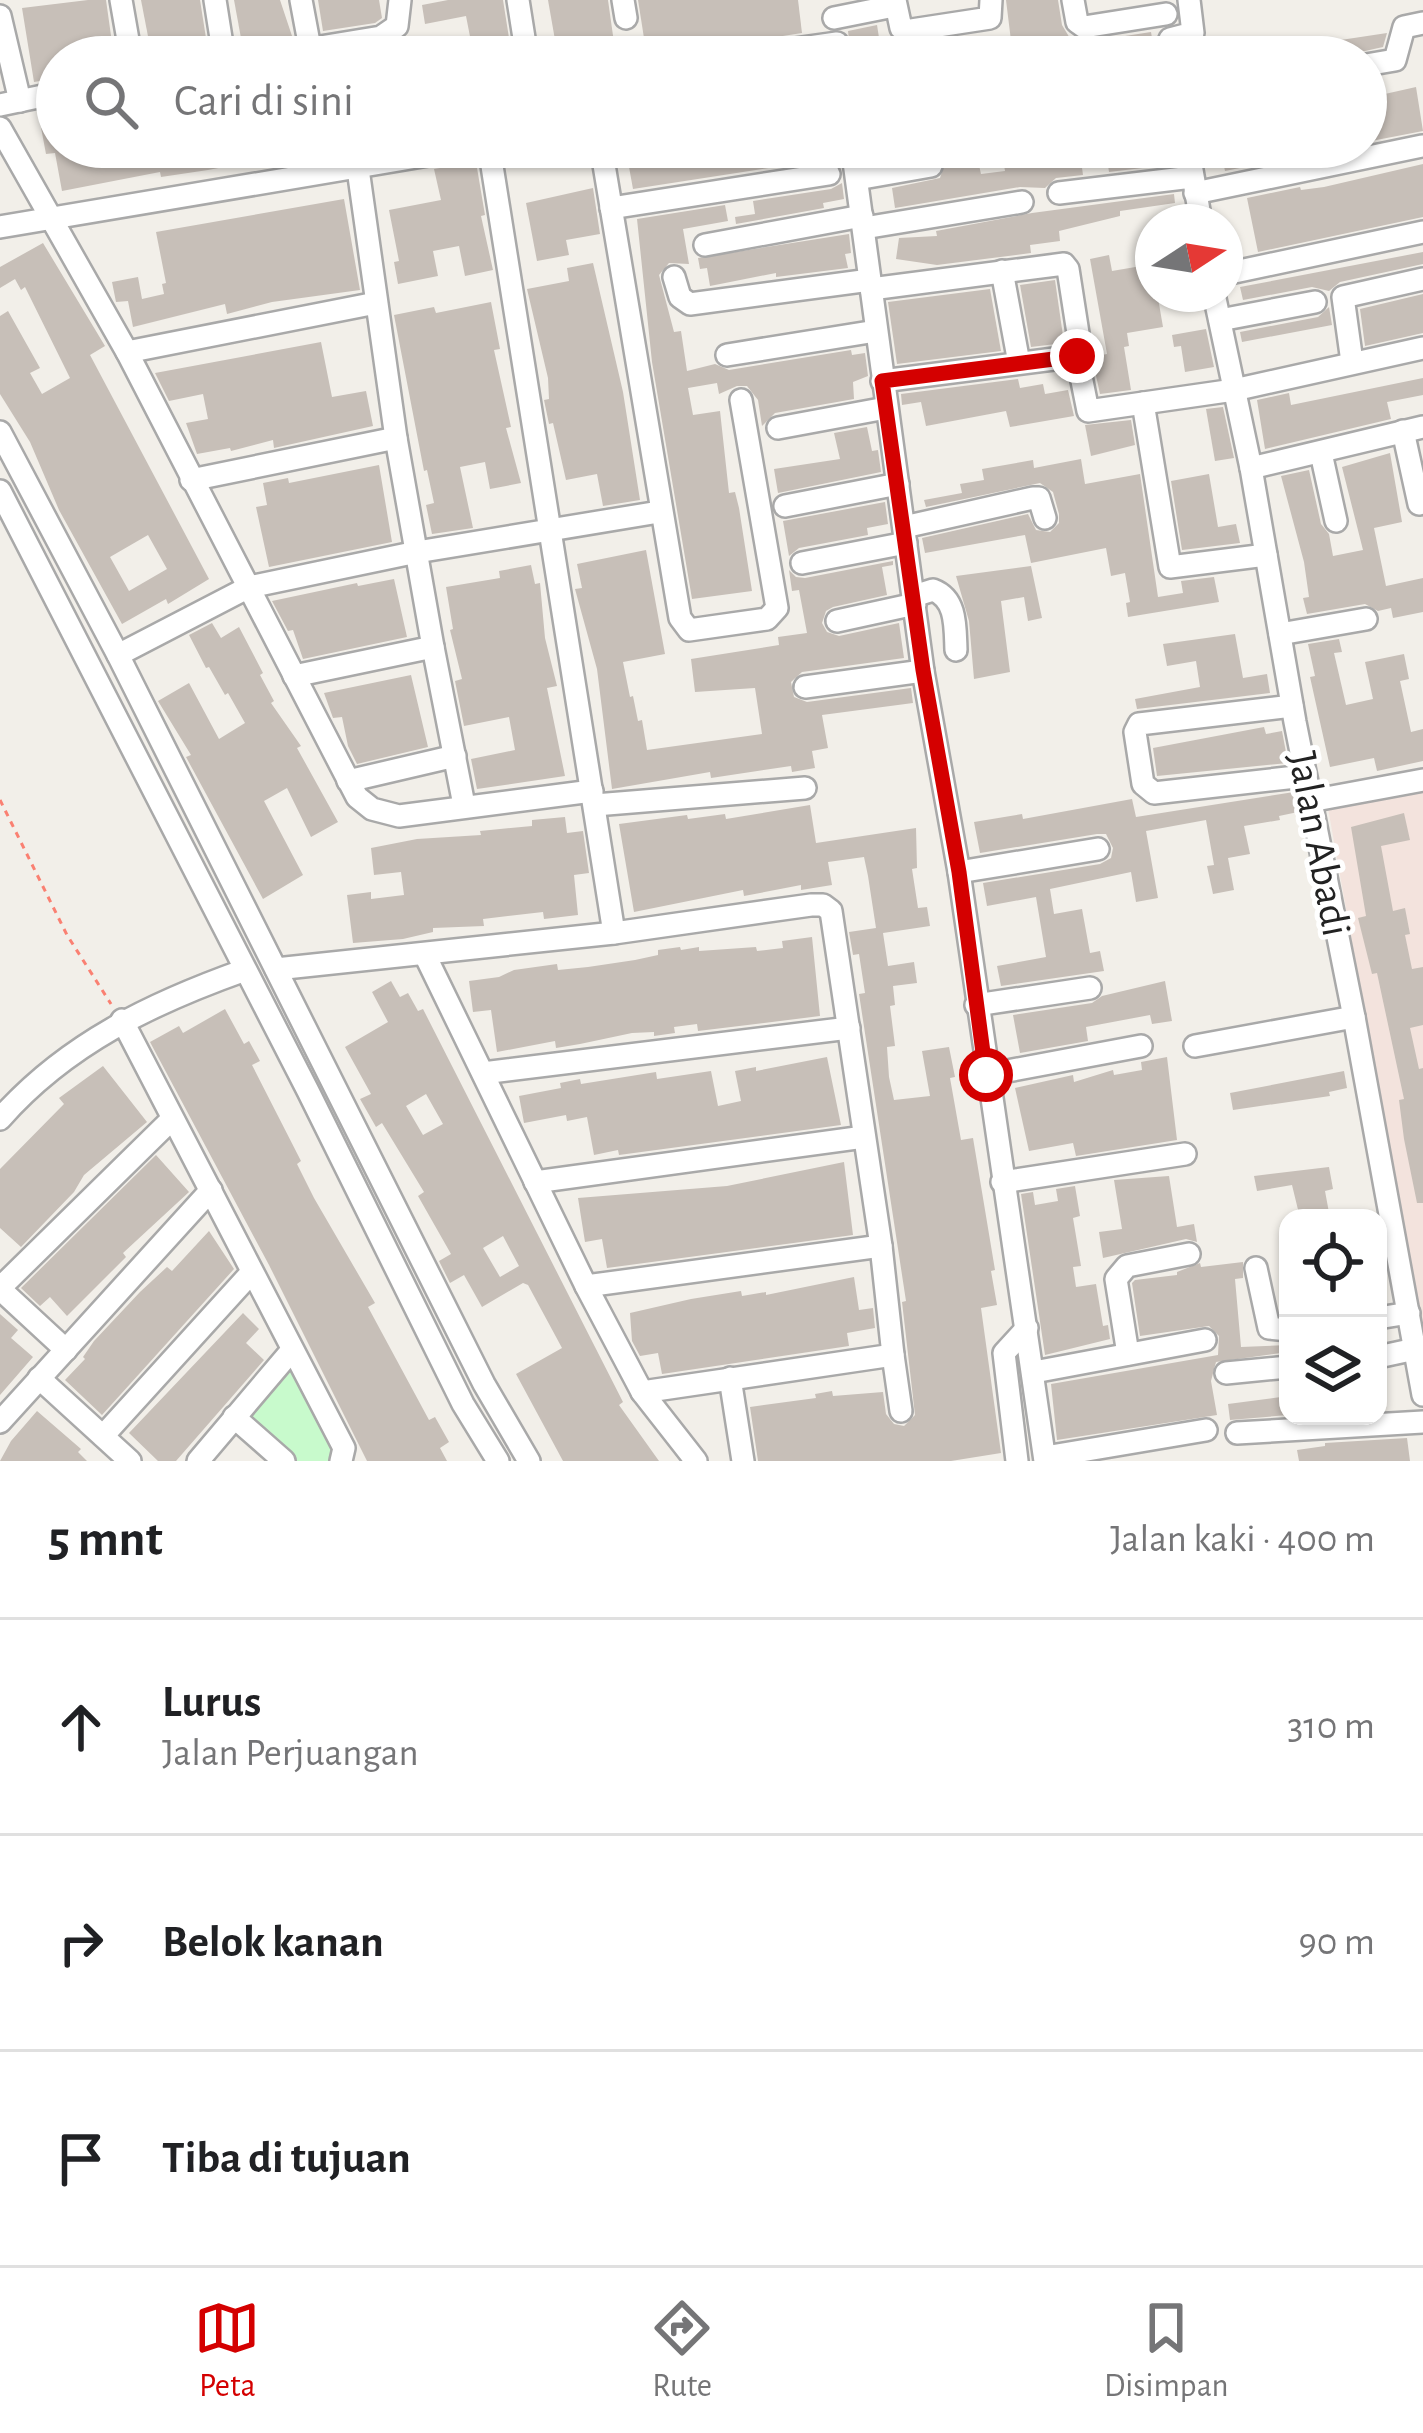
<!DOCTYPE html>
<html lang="id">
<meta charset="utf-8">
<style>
:root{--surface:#fff;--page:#f2f2f2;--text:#202124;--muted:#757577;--line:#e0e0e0;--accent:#d40000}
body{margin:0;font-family:"Alegreya Sans",sans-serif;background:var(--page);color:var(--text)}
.controls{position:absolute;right:36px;bottom:36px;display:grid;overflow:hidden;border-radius:24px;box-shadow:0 3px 9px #0004}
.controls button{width:108px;height:108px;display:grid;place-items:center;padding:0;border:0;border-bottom:3px solid var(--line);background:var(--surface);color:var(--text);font:60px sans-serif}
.compass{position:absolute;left:1135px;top:204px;width:108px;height:108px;border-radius:50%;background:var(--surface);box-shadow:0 3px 9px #0004;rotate:78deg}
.stop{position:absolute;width:36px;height:36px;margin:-27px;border:9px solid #d40000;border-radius:50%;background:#fff}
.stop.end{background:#d40000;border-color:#fff;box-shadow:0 3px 12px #0008}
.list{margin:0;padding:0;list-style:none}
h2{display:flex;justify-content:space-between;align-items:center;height:156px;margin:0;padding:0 48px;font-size:51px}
h2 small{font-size:39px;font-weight:400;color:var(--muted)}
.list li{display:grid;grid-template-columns:78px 1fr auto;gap:36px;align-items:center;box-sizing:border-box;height:216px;padding:0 48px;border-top:3px solid var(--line)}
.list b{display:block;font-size:45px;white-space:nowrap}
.list p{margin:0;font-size:39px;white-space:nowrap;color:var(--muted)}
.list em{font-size:39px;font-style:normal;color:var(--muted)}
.icon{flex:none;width:66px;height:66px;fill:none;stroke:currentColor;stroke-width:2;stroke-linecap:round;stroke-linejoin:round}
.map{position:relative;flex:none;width:1423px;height:1461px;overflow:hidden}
.search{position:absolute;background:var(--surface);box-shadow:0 3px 9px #0004;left:36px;right:36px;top:36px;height:132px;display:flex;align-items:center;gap:30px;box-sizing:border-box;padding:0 42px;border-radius:66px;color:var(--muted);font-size:45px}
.sheet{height:804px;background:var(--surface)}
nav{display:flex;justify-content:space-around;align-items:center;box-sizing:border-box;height:168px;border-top:3px solid var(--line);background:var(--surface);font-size:33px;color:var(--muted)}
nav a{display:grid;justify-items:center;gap:6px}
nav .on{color:var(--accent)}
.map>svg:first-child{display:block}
</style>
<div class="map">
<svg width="1423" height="1461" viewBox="0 0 1423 1461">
<rect width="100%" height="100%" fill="#f2efe9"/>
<path fill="#f3e3dd" d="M1423,790V1339L1328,808Z"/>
<path fill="#c8facc" d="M293,1351L341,1450L331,1461H287L237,1418Z"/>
<g fill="#c7bfb8" fill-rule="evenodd">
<path d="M88,0H106L114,57H57V78L34,82L22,8Z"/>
<path d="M141,0H200L209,57H152Z"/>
<path d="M234,0H280L292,36L243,49Z"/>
<path d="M318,0H379L382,18L375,23L323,31Z"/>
<path d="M448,0H503L512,57H474L466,16L425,24L422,5Z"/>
<path d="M548,0H608L616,57H558Z"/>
<path d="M638,0H798L802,33L647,57Z"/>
<path d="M1006,0H1058L1062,25L1071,40L1086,42L1151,32L1153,44L1145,52L1108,57H1013Z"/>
<path d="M877,25L882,57H851L848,31Z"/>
<path d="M1387,33L1383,47L1338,57L1334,41Z"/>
<path d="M1416,87L1423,131L1366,142V125L1381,122L1376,96Z"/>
<path d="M57,113V147H310L313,159L274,166L272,153L228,161L229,166L208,170L161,177L160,172L62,191L55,153L46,154L39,117Z"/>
<path d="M781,147H818L820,160L633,189L629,167L702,161Z"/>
<path d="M868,147H975L981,174L1005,171L1001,147H1069L1071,161L1081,160L1083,175L1056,178L1045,188L1020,187L895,208L892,188L940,178L945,162L942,156L930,151L870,161Z"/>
<path d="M1115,147H1164L1168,165L1109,172L1107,159L1117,158Z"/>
<path d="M1220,147H1317L1318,152L1225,171Z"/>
<path d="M476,162L485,215L481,216L493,270L465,276L459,246L433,251L438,276L398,284L394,262L399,261L389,210L441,200L434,169Z"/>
<path d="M1423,164V217L1258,252L1247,198L1300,187L1301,190L1324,187Z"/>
<path d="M842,183L844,199L823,203L824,208L736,224L735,217L755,214L753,201L831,189Z"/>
<path d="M593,188L600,234L566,240L569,255L537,261L526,203Z"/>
<path d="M1174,194L1175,203L1120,211V216L1059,231L1060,241L1030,245L1031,253L937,265L896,259L899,238L937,236L936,231L1032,213Z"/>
<path d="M344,199L360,290L272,302L227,314L225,304L133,327L128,301L116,302L112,282L138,277L142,299L164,294L162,284L166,283L156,232Z"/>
<path d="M725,205L728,221L683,229L689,264L669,263L659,275L674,332L681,331L687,371L715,364L729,370L851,350L852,355L865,353L868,376L853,382L854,399L775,413L762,426L758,400L747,386H737L719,394L717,383L688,388L693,415L720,411L729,493L735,492L739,508L752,591L692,599L652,362L637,219Z"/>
<path d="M849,234L851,253L845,254L848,268L776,277V273L710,286L707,268L700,269L698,258Z"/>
<path d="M43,243L105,346L90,355L209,579L168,604L166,599L122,624L59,510L30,442L0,394V316L8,311L40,368L30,373L42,394L70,378L25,287L21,290L15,279L0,288V267ZM148,535L167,569L129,591L110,557Z"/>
<path d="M1423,252V264L1340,282L1329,291L1312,287L1243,300L1240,287Z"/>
<path d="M1109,255L1112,271L1153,264V299L1158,298L1163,327L1127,333L1129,346L1124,347L1131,390L1100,394L1092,357L1107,354L1090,259Z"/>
<path d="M593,263L623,392L640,500L603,506L597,474L566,480L553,423L549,424L544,400L549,399L548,378L527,289L569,281L567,268Z"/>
<path d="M1055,280L1064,343L1031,347L1020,285Z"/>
<path d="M990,289L1001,351L897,364L888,302Z"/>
<path d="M1423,294V333L1365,346L1360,309Z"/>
<path d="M491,302L500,349L494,350L511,427L506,428L521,483L490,489L485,462L460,467L473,528L432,534L426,505L434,503L427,470L424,471L394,315L434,307L436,313Z"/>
<path d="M1329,307L1332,325L1242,342L1240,332L1318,317Z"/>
<path d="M1206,329L1214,367L1185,372L1181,346L1174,347L1172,335Z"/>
<path d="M321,342L332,397L366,391L373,426L274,448L273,440L231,451L230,448L197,454L186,423L208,419L203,394L169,401L155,373Z"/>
<path d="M1423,378V395L1387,402L1391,419L1265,449L1257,400L1289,393L1291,405Z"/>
<path d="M1018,379L1020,388L1043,384L1045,394L1068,390L1074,416L1010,427L1006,411L926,426L921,402L902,405L901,394Z"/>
<path d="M1223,407L1234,458L1215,461L1206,409Z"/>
<path d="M1131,420L1135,445L1091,456L1085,425Z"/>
<path d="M867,427L872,451L878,450L881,472L778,493L774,469L840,459L834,433Z"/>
<path d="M1390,453L1402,522L1374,528L1386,586L1423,578V612L1393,618L1391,608L1378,611L1365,604L1307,614L1303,598L1309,597L1304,562L1281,476L1309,470L1321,524L1329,534L1333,556L1363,550L1342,467Z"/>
<path d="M1081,459L1085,484L1140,474L1158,597L1183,593L1181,581L1214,577L1219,602L1128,617L1126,603L1130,602L1125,573L1111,576L1106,548L1031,563L1025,535L925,553L922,538L1028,514L1036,530L1050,532L1059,523V514L1053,492L1040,483L926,507L924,500L962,493L960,484L984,480L982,469L1033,460L1034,468Z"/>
<path d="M379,465L392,542L269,567L256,507L267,505L263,483L288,478L289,483Z"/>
<path d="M1209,474L1218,527L1236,524L1240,543L1182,550L1171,481Z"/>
<path d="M885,502L888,524L867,528L868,535L799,548L789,556L783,521Z"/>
<path d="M646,550L665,654L623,662L630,697L633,696L638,721L642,720L647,750L762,734L755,688L695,692L691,659L779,645L778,637L807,633L799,590L792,591L789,570L796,577L805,578L893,561V565L882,567L887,595L833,607L826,611L822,623L827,632L839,636L899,623L904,658L802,672L791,682L794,697L807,702L911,688L913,703L822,715L828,748L812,751L815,768L792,772L791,766L711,778L710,772L612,789L597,669L575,589L582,588L577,564Z"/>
<path d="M531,565L535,584L540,583L545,638L557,686L547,688L565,776L477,789L471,759L515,750L509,717L464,726L455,681L462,679L450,630L453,629L446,587L500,578L499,571Z"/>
<path d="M1031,566L1042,618L1028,621L1024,597L1001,601L1010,672L974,679L969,621L956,576Z"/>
<path d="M394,579L407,637L303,659L293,630L288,631L272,601L357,583L358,586Z"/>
<path d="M212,623L221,638L239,627L263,673L260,675L274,701L271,703L301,746L297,748L338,822L311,837L287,788L264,801L303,875L263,899L186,757L191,755L158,701L189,683L219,739L245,723L228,693L225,695L209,667L206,668L189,635Z"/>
<path d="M1235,634L1243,678L1267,674L1270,693L1137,709L1135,699L1200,687L1196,661L1167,666L1163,644Z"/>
<path d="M1339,639L1342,652L1334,653L1346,705L1373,699L1365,662L1404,654L1409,679L1400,681L1411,732L1423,729V761L1377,771L1374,758L1330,767L1310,677L1315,676L1308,644Z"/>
<path d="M411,675L428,747L357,764L348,746L342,717L333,718L324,693Z"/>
<path d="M1264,727L1266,734L1282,731L1288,763L1157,776L1153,748Z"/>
<path d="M1294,792L1298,812L1279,816L1280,820L1244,826L1250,854L1228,858L1234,890L1213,894L1207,866L1214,865L1206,820L1146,831L1158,898L1136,902L1131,872L1050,889L1054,914L1082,909L1090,953L1100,951L1104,971L1001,986L997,966L1046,957L1036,897L987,906L983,883L1100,864L1111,858L1113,848L1106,834H1097L980,853L974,822L1022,814L1023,819L1132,799L1136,817Z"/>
<path d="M810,805L816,843L916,828L917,868L912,869L918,908L927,907L930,926L883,933L888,966L914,962L917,983L893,986L895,1005L890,1006L895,1046L887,1047L889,1077L894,1100L930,1096L922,1051L949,1047L955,1077L950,1078L961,1140L973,1138L995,1270L991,1271L997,1305L981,1308L1001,1453L951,1461H758L750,1407L816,1398L815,1394L832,1391L833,1396L883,1392L886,1414L894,1424L904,1426L915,1415L902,1302L906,1301L859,994L865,993L859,954L853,955L849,932L876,928L868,876L864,857L828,862L832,885L801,890V885L744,896L743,890L634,912L619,824L687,815L688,819L725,814L726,819Z"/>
<path d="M1404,813L1410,840L1381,846L1393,911L1405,908L1410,934L1405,935L1412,969L1423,967V1025L1410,1028L1419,1069L1423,1068V1203H1417L1404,1139L1399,1100L1404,1099L1377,973L1372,974L1358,918L1366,916L1351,827Z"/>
<path d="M565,817L567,833L583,831L589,873L574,875L578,915L544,919L543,912L483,919L484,926L433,928V932L403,939L353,943L347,895L371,892V899L404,895L401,872L374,875L371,848L417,839L481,835L480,831L532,826V820Z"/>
<path d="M812,937L820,1016L698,1031L697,1024L674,1027L675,1033L654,1036V1032L632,1033L580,1044L556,1048L555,1041L497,1052L491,1010L473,1012L469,981L499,977L514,970L557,964L558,970L588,967L635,960L658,955V950L680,947L681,950L699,947V951L756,947L757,951L783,948L782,941Z"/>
<path d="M391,981L400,997L408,993L418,1011L423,1009L623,1402L619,1405L659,1461H563L516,1374L562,1348L528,1285L523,1283L482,1307L464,1275L450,1283L439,1261L451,1254L418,1196L424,1192L382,1123L376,1127L360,1099L371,1094L345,1047L388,1022L372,992ZM426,1094L443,1124L423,1135L406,1106ZM503,1236L519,1266L500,1277L483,1248Z"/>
<path d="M1165,981L1172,1021L1152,1024L1150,1015L1086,1027L1088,1041L1020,1053L1013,1015L1092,1003L1102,996Z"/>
<path d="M225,1009L244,1044L249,1041L260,1061L252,1065L301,1161L297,1164L314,1198L375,1303L368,1307L429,1420L435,1417L449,1442L440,1448L447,1461H367L269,1265L150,1042L179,1026L183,1033Z"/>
<path d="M827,1057L841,1125L619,1155L618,1150L594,1155L587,1117L567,1121L566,1115L524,1123L519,1096L561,1088L560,1083L580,1079L581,1084L656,1072L657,1079L711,1071L718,1106L741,1101L735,1071L756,1067V1071Z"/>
<path d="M1167,1057L1177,1140L1076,1156L1073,1143L1029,1151L1015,1088L1073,1075L1074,1082L1113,1070L1114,1075L1142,1070L1141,1062Z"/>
<path d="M103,1066L147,1122L84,1175L74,1192L21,1247L0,1228V1169L64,1104L59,1098Z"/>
<path d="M1344,1071L1347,1088L1329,1092L1330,1096L1233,1110L1230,1093Z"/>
<path d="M156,1155L189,1192L123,1253L126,1257L67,1316L50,1297L40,1306L21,1288Z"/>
<path d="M844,1162L853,1235L607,1268L602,1239L585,1242L578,1198L727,1186Z"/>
<path d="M1329,1167L1333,1189L1325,1191L1330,1218H1300L1292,1185L1257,1191L1254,1176Z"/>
<path d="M1169,1176L1177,1227L1194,1224L1197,1242L1186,1239L1103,1258L1099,1232L1122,1229L1114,1180Z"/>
<path d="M1075,1186L1080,1216L1073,1218L1081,1266L1073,1267L1076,1287L1096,1284L1103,1326L1108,1325L1110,1339L1045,1355L1021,1194L1033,1192L1035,1205L1058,1201L1056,1189Z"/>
<path d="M209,1231L234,1269L102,1415L65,1380L85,1359L83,1357L94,1341L140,1292L167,1267L172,1271Z"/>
<path d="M1243,1262V1278L1235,1279L1241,1347L1288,1345V1352L1216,1362L1211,1381L1217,1415L1057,1440L1051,1384L1218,1355L1219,1336L1209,1326L1140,1336L1132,1283L1135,1280L1177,1275V1272L1200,1263L1201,1267Z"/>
<path d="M854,1277L859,1310L873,1308L875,1328L847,1333L849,1346L662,1374L658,1353L640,1356L632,1341L630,1313L691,1299L741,1291L742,1296L766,1292V1295Z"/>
<path d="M243,1313L259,1329L246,1343L264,1360L176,1461H158L129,1433Z"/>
<path d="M0,1314L18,1330L11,1338L33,1357L0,1395Z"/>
<path d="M1288,1396V1415L1230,1420L1228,1404Z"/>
<path d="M37,1411L81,1449L78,1452L87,1461H0L11,1441Z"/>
<path d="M1407,1438L1410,1461H1299L1297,1450L1325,1446V1443Z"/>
</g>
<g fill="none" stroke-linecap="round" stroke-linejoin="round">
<defs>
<g id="minor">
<path d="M121,0L131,57"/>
<path d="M215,0L224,57"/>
<path d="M301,0L310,48"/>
<path d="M518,0L527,57"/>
<path d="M623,0L626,18"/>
<path d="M895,0L901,28L905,31L990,18L991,0"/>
<path d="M1073,0L1077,22L1084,27L1166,14"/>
<path d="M0,16L20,101"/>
<path d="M834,18L894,6"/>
<path d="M1170,39L1193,33L1189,0"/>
<path d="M259,57L381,37L397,26L400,0"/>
<path d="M739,57L837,43"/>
<path d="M1159,57L1172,54"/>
<path d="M1366,65L1395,60L1404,27L1423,23"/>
<path d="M0,105L57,93"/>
<path d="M0,128L127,352L357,797L372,809L399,816L592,791"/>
<path d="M489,147L614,933"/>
<path d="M601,147L680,618L689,630L767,619L777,608L741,400"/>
<path d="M852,147L923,671L959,872L1045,1461"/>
<path d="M1188,147L1201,222"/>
<path d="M655,152L687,147"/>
<path d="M358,169L396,438L433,647"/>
<path d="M857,179L931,166"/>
<path d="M1059,193L1192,177"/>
<path d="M1195,193L1422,146"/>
<path d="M611,208L829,174"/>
<path d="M0,227L476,147"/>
<path d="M864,228L1022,202"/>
<path d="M705,245L862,216"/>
<path d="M1002,271L1019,363"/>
<path d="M1225,274L1423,232"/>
<path d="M674,277L680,297L690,304L870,280"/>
<path d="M871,289L1064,264L1068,269L1080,346L1077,356L1088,411L1234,390L1423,348"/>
<path d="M1214,294L1251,468L1295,722L1354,1017L1423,1395"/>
<path d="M1220,320L1315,302"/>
<path d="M127,352L376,303"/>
<path d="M727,355L876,331"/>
<path d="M1352,362L1343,297L1423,279"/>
<path d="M882,381L1077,356"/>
<path d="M1143,403L1170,567L1266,555"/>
<path d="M778,428L886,408"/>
<path d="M1403,431L1419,504"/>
<path d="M0,432L118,655L484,1384L529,1461"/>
<path d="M1321,453L1336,521"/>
<path d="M1251,468L1423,427"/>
<path d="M191,480L396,438"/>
<path d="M0,491L308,1091L463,1404L498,1461"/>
<path d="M785,506L898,484"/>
<path d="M904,527L1033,498H1039L1045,518"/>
<path d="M802,563L906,543"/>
<path d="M914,596L933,590C957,599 955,627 956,650"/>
<path d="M837,621L915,604"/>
<path d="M1280,634L1366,619"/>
<path d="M118,655L249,587L417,552L659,512"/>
<path d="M294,676L433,647L464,805"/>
<path d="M805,687L923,671"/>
<path d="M1292,706L1139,724L1135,732L1143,784L1154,793L1305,776"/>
<path d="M348,781L455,756"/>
<path d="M1310,801L1423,780"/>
<path d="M595,805L805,788"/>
<path d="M959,872L1098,849"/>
<path d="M425,955L586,1286L642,1392L696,1461"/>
<path d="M276,969L614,933L811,905H823L831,911L881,1246L893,1355L642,1392"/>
<path d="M976,1005L1090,988"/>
<path d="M122,1020L344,1448L341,1461"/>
<path d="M1195,1046L1354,1017"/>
<path d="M483,1073L849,1028"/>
<path d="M986,1075L1141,1046"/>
<path d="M0,1119C66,1044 152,1003 245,970"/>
<path d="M535,1182L864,1137"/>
<path d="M1002,1182L1185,1154"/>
<path d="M1256,1268L1269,1328L1288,1330"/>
<path d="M586,1286L881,1246"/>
<path d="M0,1288L172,1119"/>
<path d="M0,1289L66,1350"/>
<path d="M1378,1318L1409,1313"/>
<path d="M1128,1354L1116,1279L1127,1266L1189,1254"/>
<path d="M893,1355L901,1411"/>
<path d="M1378,1357L1415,1349"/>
<path d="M1034,1372L1205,1340"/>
<path d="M1226,1373L1288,1367"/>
<path d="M39,1378L130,1461"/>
<path d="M730,1378L743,1461"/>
<path d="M234,1417L284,1461"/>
<path d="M0,1422L211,1190"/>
<path d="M1237,1433L1423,1422"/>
<path d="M103,1436L252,1272"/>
<path d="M1045,1457L1206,1430"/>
<path d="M198,1461L292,1350"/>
<path d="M1017,1461L1004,1353L1027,1328"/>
</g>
</defs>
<use href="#minor" stroke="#a9a9a9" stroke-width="26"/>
<path stroke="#fa8072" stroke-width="3" stroke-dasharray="6 6" stroke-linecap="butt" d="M0,800L67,935L111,1004"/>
<use href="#minor" stroke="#fff" stroke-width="21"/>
</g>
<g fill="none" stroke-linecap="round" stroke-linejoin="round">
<path stroke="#d40000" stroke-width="15" d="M986,1075L959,872L923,670L882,381L1077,356"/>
</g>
<g text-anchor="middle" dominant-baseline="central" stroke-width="10" stroke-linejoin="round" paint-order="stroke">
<g font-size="42" fill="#222" stroke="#fff">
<text transform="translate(1319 844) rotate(79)">Jalan Abadi</text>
</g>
</g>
</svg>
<div class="controls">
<button><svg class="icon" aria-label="locate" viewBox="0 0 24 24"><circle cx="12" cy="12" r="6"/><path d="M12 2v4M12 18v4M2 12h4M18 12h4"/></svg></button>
<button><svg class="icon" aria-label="layers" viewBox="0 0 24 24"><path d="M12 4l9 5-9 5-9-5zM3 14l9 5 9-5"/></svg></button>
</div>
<svg class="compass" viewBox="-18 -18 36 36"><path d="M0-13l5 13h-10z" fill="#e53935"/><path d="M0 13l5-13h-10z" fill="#757577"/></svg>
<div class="stop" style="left:986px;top:1075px"></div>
<div class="stop end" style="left:1077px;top:356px"></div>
<div class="search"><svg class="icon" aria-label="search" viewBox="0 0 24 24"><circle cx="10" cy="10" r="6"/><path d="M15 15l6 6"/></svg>Cari di sini</div>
</div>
<section class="sheet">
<h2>5 mnt<small>Jalan kaki · 400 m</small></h2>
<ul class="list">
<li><svg class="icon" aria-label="ahead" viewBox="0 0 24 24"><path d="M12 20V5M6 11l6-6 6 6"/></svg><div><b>Lurus</b><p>Jalan Perjuangan</p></div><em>310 m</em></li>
<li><svg class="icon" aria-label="right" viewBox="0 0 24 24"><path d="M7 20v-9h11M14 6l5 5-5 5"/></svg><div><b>Belok kanan</b></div><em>90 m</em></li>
<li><svg class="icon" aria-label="arrive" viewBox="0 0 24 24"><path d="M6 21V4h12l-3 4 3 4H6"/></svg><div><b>Tiba di tujuan</b></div></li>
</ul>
</section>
<nav>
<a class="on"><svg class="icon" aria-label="map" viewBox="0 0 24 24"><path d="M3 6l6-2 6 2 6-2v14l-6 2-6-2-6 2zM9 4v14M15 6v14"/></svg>Peta</a>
<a><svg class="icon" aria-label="directions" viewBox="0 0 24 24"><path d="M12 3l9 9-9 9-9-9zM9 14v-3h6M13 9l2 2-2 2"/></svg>Rute</a>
<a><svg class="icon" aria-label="saved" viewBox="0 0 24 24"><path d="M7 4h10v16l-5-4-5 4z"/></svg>Disimpan</a>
</nav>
